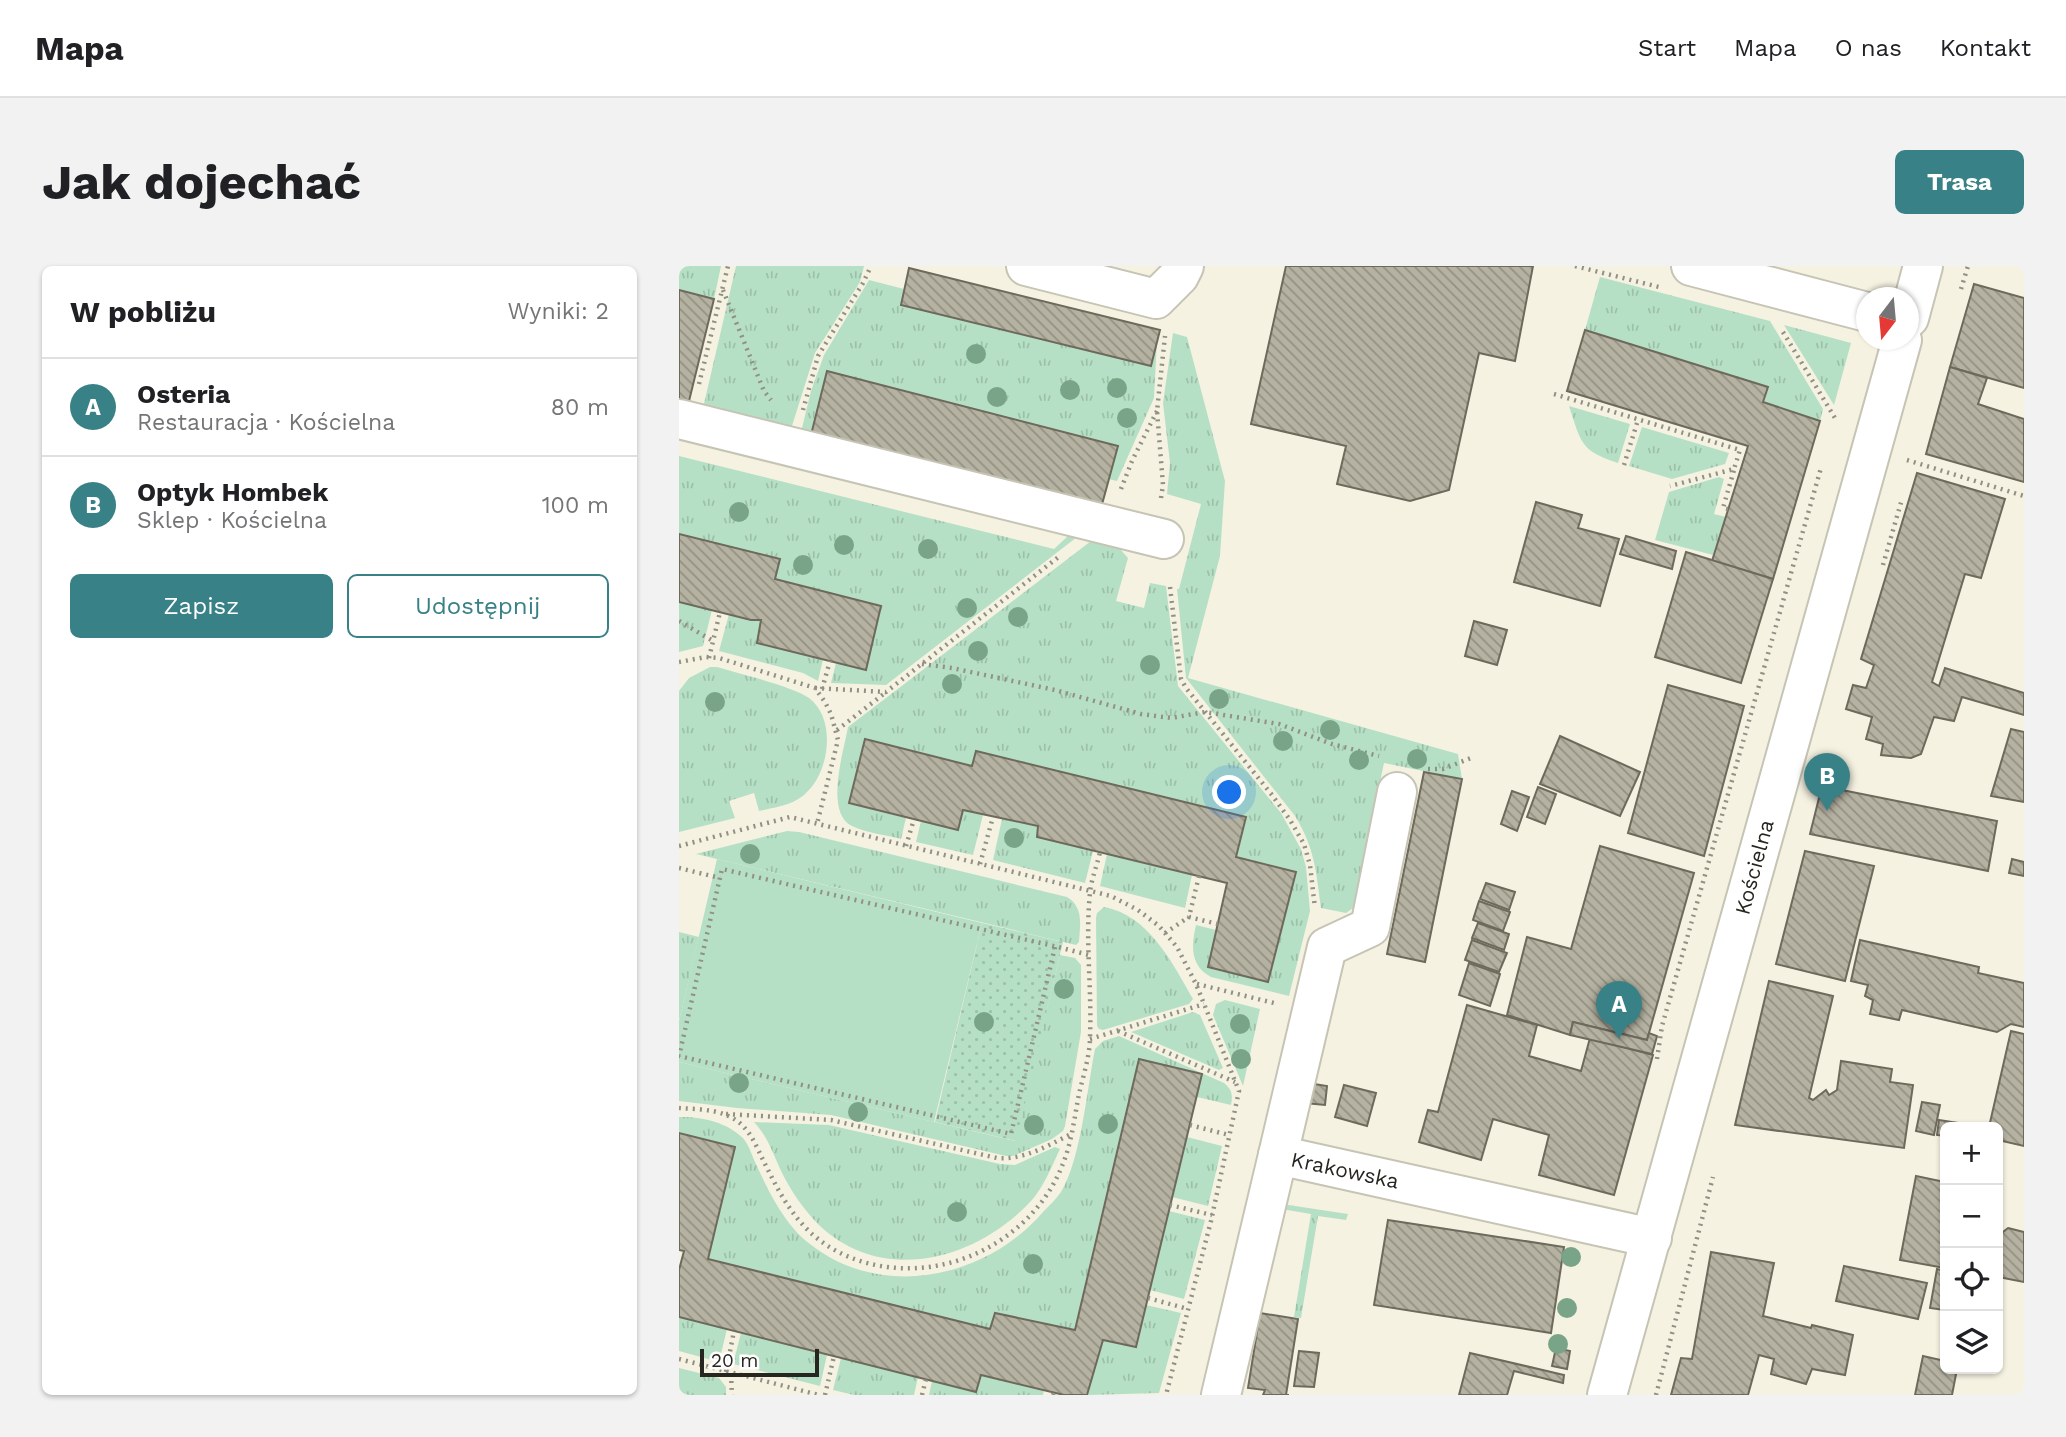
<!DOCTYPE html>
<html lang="pl">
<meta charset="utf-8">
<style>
:root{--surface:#fff;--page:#f2f2f2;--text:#202124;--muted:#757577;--line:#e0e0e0;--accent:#388186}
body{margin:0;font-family:"Work Sans",sans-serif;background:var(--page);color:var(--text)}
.controls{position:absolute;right:21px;bottom:21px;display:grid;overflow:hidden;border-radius:10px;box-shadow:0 2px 5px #0004}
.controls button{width:63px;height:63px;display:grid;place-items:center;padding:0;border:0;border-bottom:2px solid var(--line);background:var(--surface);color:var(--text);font:35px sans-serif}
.compass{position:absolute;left:1177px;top:21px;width:63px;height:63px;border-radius:50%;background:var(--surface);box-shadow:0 2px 5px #0004;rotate:196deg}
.scale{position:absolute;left:21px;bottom:18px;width:119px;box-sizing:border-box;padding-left:7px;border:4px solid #26251f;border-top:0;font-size:19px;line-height:24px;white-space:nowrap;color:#26251f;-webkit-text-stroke:5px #fff;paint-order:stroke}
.you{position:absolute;left:551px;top:527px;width:24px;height:24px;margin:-18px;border:5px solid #fff;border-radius:50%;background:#1a73e8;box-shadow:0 0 0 10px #1a73e833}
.badge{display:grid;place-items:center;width:46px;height:46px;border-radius:50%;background:var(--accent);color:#fff;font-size:23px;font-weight:700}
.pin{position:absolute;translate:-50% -58px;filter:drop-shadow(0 2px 4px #0008)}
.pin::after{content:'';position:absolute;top:37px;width:24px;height:21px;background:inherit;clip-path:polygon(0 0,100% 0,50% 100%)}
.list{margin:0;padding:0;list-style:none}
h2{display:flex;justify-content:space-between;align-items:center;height:91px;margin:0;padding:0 28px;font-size:30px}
h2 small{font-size:23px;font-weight:400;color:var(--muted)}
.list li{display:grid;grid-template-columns:46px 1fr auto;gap:21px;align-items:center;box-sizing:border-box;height:98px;padding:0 28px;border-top:2px solid var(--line)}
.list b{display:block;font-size:26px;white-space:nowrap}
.list p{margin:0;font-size:23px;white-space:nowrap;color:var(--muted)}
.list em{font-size:23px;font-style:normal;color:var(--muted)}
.actions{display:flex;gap:14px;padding:21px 28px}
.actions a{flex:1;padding:16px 0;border:2px solid var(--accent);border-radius:10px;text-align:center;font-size:24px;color:var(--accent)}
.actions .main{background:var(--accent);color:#fff}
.icon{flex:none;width:38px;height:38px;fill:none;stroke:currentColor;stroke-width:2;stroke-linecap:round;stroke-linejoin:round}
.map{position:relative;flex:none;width:1345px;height:1129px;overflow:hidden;border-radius:10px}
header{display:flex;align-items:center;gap:42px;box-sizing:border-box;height:98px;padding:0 35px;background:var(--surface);border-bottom:2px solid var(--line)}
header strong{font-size:33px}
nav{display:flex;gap:38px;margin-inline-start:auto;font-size:24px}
.intro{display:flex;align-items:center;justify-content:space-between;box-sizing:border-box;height:168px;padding:0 42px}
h1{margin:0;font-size:49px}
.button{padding:18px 32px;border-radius:10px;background:var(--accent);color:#fff;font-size:24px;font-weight:700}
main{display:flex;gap:42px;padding:0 42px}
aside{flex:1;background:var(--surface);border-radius:10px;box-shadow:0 2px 5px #0004}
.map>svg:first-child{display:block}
</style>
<header>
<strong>Mapa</strong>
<nav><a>Start</a><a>Mapa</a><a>O nas</a><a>Kontakt</a></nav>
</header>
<div class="intro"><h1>Jak dojechać</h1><a class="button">Trasa</a></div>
<main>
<aside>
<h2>W pobliżu<small>Wyniki: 2</small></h2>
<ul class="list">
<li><span class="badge">A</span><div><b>Osteria</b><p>Restauracja · Kościelna</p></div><em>80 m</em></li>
<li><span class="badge">B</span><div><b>Optyk Hombek</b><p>Sklep · Kościelna</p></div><em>100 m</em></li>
</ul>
<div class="actions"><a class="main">Zapisz</a><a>Udostępnij</a></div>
</aside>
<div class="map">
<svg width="1345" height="1129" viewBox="0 0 1345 1129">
<defs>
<pattern id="grass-tufts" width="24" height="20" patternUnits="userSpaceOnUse" patternTransform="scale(1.75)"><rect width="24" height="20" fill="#b6e0c5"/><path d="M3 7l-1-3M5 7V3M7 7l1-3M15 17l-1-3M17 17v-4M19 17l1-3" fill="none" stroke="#9cc0a9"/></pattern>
<pattern id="park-dots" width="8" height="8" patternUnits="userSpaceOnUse" patternTransform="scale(1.75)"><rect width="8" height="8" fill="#b6e0c5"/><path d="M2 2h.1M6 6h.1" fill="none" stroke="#9cc0a9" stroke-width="1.8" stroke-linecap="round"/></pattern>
<pattern id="building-back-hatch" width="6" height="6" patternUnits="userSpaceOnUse" patternTransform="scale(1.75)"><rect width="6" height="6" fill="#b5b2a2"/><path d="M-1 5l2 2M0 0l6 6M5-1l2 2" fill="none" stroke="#939183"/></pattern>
</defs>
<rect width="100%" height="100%" fill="#f5f2e2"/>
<g fill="url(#grass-tufts)">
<path d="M0,0H42L35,33L0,24Z"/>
<path d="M57,0H185L181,16L136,87L112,163L24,142Z"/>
<path d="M921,11L1091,55L1144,143L1141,155L1084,136L1088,121L906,64Z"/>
<path d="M190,14L225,23L222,39L471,100L478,74L475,132L438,215L429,213L438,180L148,106L132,169L122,166L132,125L145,89Z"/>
<path d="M1105,59L1172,77L1155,139Z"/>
<path d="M494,67L508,71L546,215L541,290L509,412L779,488L783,513L705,497L674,642L667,647L642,642C637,605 636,583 616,550L507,412L498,323H500L522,238L488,228L491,197L484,137Z"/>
<path d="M890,140L951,158L939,197C901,185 902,176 890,140Z"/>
<path d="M963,161L1050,187L1046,198L993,213L950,200Z"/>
<path d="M0,190L375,283L390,269L398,271L207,419L152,417L157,397L187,403L202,340L96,313L0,268Z"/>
<path d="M1040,211L1045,213L1035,248L1047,251L1034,289L976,274L990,226Z"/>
<path d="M412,275L441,283L449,292L437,335L465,342L471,317L487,320L499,420L602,547L622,583L627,601L631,645L610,730L532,711C511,700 512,680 517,659L537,664L590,715L617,606L557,591L566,551L298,485L293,500L187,474L170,537L227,552L222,573C207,569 188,567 173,560C145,547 165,484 169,461Z"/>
<path d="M0,336L33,344L24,380L0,386Z"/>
<path d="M50,348L82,354L78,377L144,393L139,415L124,407L40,385Z"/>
<path d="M31,401H38C61,408 113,420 130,432C157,452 151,503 129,525C117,539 97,541 80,545L75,527L50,535L56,552L0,566V425L10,412Z"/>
<path d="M284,544L304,549L294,589L237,576L242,555L279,564Z"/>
<path d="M323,553L359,560L358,571L414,585L406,617L314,594Z"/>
<path d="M108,565L120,566L388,631C405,641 401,659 400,676L397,679L17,588Z"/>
<path d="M428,588L513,609L506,642L421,620Z"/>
<path d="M425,641C470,649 494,698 514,733L510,738L424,764L420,763L418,760L417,652L418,647Z"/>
<path d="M0,666L20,671L0,755Z"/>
<path d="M381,689L396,692L402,699V766L386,860L384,865L373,873L334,890H327L152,849L58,842L0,835V796L336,875Z"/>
<path d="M546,734L581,743L564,820L534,749L537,738Z"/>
<path d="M514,746L521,749L544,802L540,804L452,766Z"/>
<path d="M440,770L545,817C553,824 554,828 552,839L518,831L523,808L460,794L396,1064L316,1047L311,1063L29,993L56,881L0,867V851C21,850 48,856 64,872C71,880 73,891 78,900C90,927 107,960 131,978C203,1035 307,1012 364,946C370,940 377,933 382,926C402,893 408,823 416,783L424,775Z"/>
<path d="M75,856L150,859L321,898L336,899L376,881L381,883C373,900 365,920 353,934C298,994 204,1020 140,959C125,944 112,925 103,907C94,888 89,871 75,856Z"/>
<path d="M508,871L543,880L529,940L493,931Z"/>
<path d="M603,938L669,948L667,954L639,950L622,1052L615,1051L632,948L602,943Z"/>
<path d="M490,945L526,954L505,1033L471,1024Z"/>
<path d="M467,1039L502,1047L480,1127L409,1129L424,1074Z"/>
<path d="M0,1051L48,1063L40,1096L0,1085Z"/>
<path d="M62,1067L148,1089L141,1120L54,1098Z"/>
<path d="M162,1092L239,1111L235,1129H175L154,1124Z"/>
<path d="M0,1102L40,1112L47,1121V1129H0Z"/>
<path d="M302,1109L365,1124L364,1129H250L253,1115Z"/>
</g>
<path fill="url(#park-dots)" d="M303,657L384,676L337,875L256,856Z"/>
<path fill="#b6e0c5" d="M38,593L303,657L255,856L0,796V755Z"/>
<g fill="url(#building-back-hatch)" stroke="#6d6a5c" stroke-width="2">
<path d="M607,0H854L836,95L800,87L770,224L731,235L658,218L667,180L572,158Z"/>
<path d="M230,2L481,64L472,100L222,39Z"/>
<path d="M1295,18L1345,32V122L1271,101Z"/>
<path d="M0,24L35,33L10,135L0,133Z"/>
<path d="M906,64L1089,121L1084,136L1141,155L1094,313L1033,295L1069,180L888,125Z"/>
<path d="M1271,101L1308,112L1299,138L1345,153V216L1247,188Z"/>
<path d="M148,105L439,180L422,242L132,169Z"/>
<path d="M1238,207L1326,233L1302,312L1286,308L1253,416L1260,420L1266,402L1345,427V449L1283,431L1275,455L1255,451L1242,488L1232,492L1202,489L1204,478L1187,473L1193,451L1167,443L1174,419L1187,422L1195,399L1182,393Z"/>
<path d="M857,236L903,249L899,262L940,273L921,340L835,316Z"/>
<path d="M0,268L101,293L96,313L202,340L187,404L78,377L82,354H72L0,336Z"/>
<path d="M947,270L997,285L993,303L941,288Z"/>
<path d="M1007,286L1094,313L1062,417L976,391Z"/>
<path d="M795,355L828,364L818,399L786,390Z"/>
<path d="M989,419L1065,440L1025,590L949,567Z"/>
<path d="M1332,463L1345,466V536L1312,530Z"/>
<path d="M881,470L961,506L941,550L861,518Z"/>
<path d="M186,473L293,500L297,485L567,551L557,591L617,606L589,716L529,701L548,617L358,571L359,560L284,544L279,564L170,537Z"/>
<path d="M745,506L783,513L746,696L708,688Z"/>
<path d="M1143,520L1318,555L1309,605L1131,568Z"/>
<path d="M859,521L877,528L866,558L848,551Z"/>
<path d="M833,525L850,531L838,565L822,558Z"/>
<path d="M921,580L1015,607L968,774L894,756L891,769L828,749L848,671L892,683Z"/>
<path d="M1126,585L1195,600L1166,715L1097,698Z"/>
<path d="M1333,593L1345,596V610L1330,607Z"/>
<path d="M807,617L836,626L830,644L801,633Z"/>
<path d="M800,635L831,646L824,665L794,654Z"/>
<path d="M799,657L830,668L825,684L793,672Z"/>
<path d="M793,674L828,687L820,706L786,694Z"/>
<path d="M1181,674L1300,701L1299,707L1345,717V761L1332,758L1318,766L1223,744L1220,754L1191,748L1194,734L1186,730L1189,719L1172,715Z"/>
<path d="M790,697L821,708L811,740L780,729Z"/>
<path d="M1090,715L1154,730L1130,832L1134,834L1147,824L1150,829L1158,824L1162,795L1213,803L1211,816L1234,819L1225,882L1056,859Z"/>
<path d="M788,739L858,759L850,790L902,805L911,772L974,789L935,929L860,909L870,869L814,853L802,894L740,876L749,844L759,846Z"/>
<path d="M894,756L968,774L970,767L978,770L973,788L891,769Z"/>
<path d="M1332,765L1345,768V880L1319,874V861H1310Z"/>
<path d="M460,793L523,808L457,1081L424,1074L408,1129H385L302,1109L297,1126L0,1051V1004L5,985L0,984V867L56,881L29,993L311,1063L316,1047L396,1064Z"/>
<path d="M629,817L648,820L646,839L626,837Z"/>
<path d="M665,819L697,827L688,860L656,851Z"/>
<path d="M1243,836L1261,839L1255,869L1237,865Z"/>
<path d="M1260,854L1280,857V861H1266V870L1258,869Z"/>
<path d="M1237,910L1266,916V1002L1221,994Z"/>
<path d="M709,954L885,981L872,1067L695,1039Z"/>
<path d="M1329,962L1345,966V1016L1319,1011V970Z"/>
<path d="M1032,986L1095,997L1084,1050L1132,1062L1133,1059L1174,1069L1166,1109L1133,1103L1127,1118L1092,1108L1095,1093L1080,1089L1069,1129H992L1002,1092L1013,1093Z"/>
<path d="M1165,1000L1248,1017L1239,1053L1157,1035Z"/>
<path d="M1258,1003L1266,1005V1044L1251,1042Z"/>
<path d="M581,1047L619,1053L607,1129H610H584L586,1124L569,1122Z"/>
<path d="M877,1082L891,1085L888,1103L873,1100Z"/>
<path d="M620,1085L640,1087L635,1121L615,1120Z"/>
<path d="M791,1087L885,1109L884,1117L835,1105L828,1129H780Z"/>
<path d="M1244,1090L1266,1095V1103H1278L1273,1129H1236Z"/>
</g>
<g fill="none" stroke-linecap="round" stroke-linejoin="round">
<defs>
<g id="minor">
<path d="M347,0L477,33L500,10L505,0"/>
<path d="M1012,0L1188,46"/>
<path d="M1230,52L1244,0"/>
<path d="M0,153L485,273"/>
<path d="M599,889L648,681L691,661L718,526"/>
<path d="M542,1129L599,889L973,972"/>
<path d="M928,1129C1028,778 1122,425 1223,74"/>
</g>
</defs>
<use href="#minor" stroke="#c6c4b4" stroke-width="42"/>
<g stroke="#929085" stroke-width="4.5" stroke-dasharray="2 5" stroke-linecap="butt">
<path d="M896,0L980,21"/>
<path d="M1282,23L1289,0"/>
<path d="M44,24L85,125L92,134"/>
<path d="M1104,66L1156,152"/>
<path d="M20,118L49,0"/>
<path d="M875,128L1061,184L1055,203L991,220"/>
<path d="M124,144L139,90L184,17L192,0"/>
<path d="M1228,194L1345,230"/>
<path d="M945,199L959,154"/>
<path d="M442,223L453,195L478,145"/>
<path d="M482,232L484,219L478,145L486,70"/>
<path d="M1049,243L1044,242L1055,204"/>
<path d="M1204,299L1223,233"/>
<path d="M491,321L502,413L507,422L593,529L611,554L625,578L631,599L636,642"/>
<path d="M0,355L34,375"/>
<path d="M30,392L41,346"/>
<path d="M0,396L27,391L40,392L136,422L146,436L152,448L159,474L138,558"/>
<path d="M243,398L273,402L376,424L462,448L492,452L526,446L600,458L653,478L700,490"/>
<path d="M136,422L207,426L382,289"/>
<path d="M143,423L151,395"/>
<path d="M158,464L206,427"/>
<path d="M749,503H764L792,492"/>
<path d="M0,580L111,551L432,630L459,644L480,660L498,681L517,718L560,825L532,955L487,1129"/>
<path d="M227,580L235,553"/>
<path d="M301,598L314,551"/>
<path d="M0,602L41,612"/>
<path d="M520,610L510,651L539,658"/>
<path d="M486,667L510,651"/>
<path d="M376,681L332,868L0,790L43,603L383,682L410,689"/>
<path d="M518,718L595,737"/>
<path d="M439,765L556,816"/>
<path d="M411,773L525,738"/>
<path d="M978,793L983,760L1142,202"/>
<path d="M0,842C15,843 33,843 47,849C71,858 77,881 88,902C98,922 109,943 125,960C157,995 209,1008 256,1000C311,991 362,953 383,900C392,879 395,855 399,833C403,813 411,791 411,771C413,723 406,675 411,627C412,614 418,600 421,586"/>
<path d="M47,848L152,854L318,892C345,894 368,880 392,868"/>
<path d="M511,859L550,869"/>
<path d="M491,939L533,949"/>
<path d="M469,1032L509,1043"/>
<path d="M0,1093L140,1129"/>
<path d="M47,1106L55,1065"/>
<path d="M52,1108L53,1129"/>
<path d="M146,1129L155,1090"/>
<path d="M243,1129L247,1113"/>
<path d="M374,1129L375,1126"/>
<path d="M977,1129L1034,911"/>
</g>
<use href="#minor" stroke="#fff" stroke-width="38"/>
</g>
<g fill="#79a487">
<circle cx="297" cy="88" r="10"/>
<circle cx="438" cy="122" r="10"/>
<circle cx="391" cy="124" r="10"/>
<circle cx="318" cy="131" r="10"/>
<circle cx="448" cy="152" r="10"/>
<circle cx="60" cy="246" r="10"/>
<circle cx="165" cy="279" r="10"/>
<circle cx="249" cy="283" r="10"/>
<circle cx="124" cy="299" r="10"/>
<circle cx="288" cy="342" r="10"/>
<circle cx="339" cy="351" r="10"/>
<circle cx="299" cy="385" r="10"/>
<circle cx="471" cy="399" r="10"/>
<circle cx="273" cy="418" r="10"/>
<circle cx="540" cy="433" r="10"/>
<circle cx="36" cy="436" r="10"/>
<circle cx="651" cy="464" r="10"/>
<circle cx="604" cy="475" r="10"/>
<circle cx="738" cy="493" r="10"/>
<circle cx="680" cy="494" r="10"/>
<circle cx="335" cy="572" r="10"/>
<circle cx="71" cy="588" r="10"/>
<circle cx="385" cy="723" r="10"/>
<circle cx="305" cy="756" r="10"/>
<circle cx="561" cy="758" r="10"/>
<circle cx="562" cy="793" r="10"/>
<circle cx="60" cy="817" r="10"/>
<circle cx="179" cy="846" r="10"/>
<circle cx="429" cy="858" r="10"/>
<circle cx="355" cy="859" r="10"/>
<circle cx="278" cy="946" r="10"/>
<circle cx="892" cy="991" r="10"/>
<circle cx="354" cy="998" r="10"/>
<circle cx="888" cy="1042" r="10"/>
<circle cx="879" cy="1078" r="10"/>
</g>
<g text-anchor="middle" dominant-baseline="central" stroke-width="7" stroke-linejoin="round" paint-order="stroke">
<g font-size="21" fill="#26251f" stroke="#fff">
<text transform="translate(1075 601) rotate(-75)">Kościelna</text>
<text transform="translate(666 904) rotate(12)">Krakowska</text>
</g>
</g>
</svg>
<div class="controls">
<button>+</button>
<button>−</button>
<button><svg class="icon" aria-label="locate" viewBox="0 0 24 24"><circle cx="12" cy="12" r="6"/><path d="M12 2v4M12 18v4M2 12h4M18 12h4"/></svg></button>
<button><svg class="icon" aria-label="layers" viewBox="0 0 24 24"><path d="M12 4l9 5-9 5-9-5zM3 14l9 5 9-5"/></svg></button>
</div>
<svg class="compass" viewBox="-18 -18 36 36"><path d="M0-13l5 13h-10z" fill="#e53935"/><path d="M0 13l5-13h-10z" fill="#757577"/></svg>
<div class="scale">20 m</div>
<div class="you"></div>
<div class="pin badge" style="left:940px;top:773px">A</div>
<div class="pin badge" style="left:1148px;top:545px">B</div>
</div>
</main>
